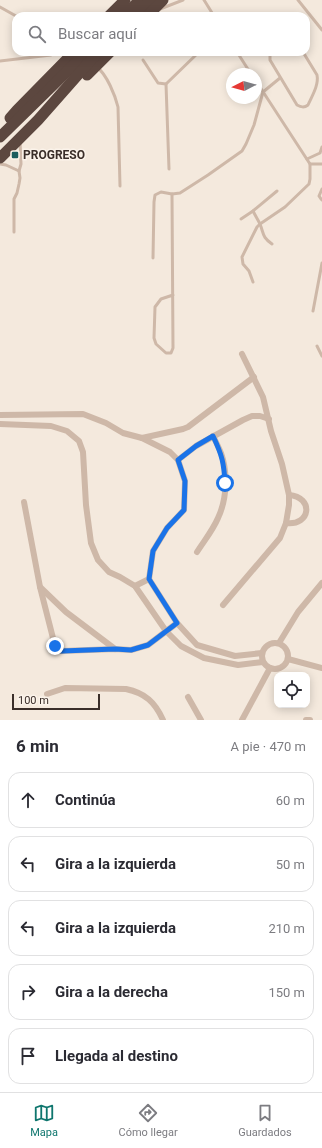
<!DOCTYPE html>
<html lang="es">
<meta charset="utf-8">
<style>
:root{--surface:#fff;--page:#f7f7f7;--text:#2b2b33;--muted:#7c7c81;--line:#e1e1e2;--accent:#0f766e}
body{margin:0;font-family:Roboto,sans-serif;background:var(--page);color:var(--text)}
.controls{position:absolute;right:12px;bottom:12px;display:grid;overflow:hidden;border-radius:8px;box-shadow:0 2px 10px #0003}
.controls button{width:36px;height:36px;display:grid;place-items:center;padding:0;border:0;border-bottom:1px solid var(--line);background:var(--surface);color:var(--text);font:20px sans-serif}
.compass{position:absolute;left:226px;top:68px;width:36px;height:36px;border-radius:50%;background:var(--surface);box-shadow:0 2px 10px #0003;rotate:264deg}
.scale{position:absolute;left:12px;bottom:10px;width:88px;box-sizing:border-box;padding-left:4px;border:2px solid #3a2e29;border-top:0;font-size:11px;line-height:14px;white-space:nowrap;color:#3a2e29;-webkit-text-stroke:3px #fbf3ea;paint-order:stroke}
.stop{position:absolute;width:12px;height:12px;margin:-9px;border:3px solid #1a73e8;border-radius:50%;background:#fff}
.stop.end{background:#1a73e8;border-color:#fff;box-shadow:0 1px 4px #0008}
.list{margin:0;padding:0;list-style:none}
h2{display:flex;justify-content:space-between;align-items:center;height:52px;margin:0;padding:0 16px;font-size:17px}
h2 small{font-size:13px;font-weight:400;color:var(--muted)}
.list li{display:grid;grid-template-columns:26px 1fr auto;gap:12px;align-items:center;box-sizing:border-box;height:56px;margin:0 8px 8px;padding:0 8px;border:1px solid var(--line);border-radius:12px}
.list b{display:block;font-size:15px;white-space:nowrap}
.list em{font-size:13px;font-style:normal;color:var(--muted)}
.icon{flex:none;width:22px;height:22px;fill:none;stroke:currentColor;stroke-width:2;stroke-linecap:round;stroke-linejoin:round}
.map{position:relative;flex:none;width:322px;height:720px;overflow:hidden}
.search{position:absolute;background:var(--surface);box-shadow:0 2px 10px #0003;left:12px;right:12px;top:12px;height:44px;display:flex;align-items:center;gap:10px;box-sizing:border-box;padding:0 14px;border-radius:12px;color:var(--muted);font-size:15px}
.sheet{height:372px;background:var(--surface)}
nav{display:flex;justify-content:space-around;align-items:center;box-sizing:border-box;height:56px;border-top:1px solid var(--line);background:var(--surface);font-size:11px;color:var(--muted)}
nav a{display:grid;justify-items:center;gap:2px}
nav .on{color:var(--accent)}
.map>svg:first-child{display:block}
</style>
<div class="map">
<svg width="322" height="720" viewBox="0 0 322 720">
<rect width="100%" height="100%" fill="#f4e9dd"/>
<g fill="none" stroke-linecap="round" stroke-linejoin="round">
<g stroke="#ceb8a8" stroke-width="3">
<path d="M204,0L214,16"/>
<path d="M298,0L322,30"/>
<path d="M0,7L16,16"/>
<path d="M160,9L183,0"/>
<path d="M237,52L251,74"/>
<path d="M271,52L270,56V60L297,105C301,107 304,108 308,105C312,96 319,85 317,75L303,52"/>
<path d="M143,60L158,83L166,84L199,52"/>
<path d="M0,61L51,55L57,52"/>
<path d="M97,67C107,75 115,95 118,107L120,186"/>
<path d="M166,84L169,169"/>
<path d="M307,159L320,153L322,147"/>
<path d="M0,164L6,165L19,171"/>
<path d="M310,164H322"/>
<path d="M322,189L319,196L321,199L322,200"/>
<path d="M172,194L173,348L171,353H166L156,344L154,338L155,307L161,299L173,295"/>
<path d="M241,219L253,211"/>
<path d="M14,232V199L17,193L19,184L20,178L19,171L21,164L20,141"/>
<path d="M272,244C262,237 264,234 260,224C258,220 255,215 253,211L277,191"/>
<path d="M153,258L154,202L155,195L161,192L172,194L180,193L208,175L242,151L246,144L254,125L263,92L280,78"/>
<path d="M253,282L249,271L243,264L242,257L257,227L260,224L285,207L309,184L310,179V164L256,81"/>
<path d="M313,311L322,263"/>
<path d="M317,346L322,356"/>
</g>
<g stroke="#ceb8a8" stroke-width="6">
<path d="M0,415L83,414L106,423L123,433L142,438L170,452L178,460L185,481L184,510L167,528L153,551L149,579L177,623L197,645L235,656L262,653"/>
<path d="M0,424L51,426L67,431L79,441L83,452L86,505L91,543L98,560L109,572L120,577L135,586L166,631L181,646L204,658L238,665L263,662"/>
<path d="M142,438L183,429L188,427L254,377"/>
<path d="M178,460L196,446L243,420L252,416H260L269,419"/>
<path d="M24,502L40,587L66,612L115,649"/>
<path d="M286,523C311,526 314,497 289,495"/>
<path d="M197,552C204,541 213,530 218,518C227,499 228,473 221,453C219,448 216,442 213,436"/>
<path d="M135,586L149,579"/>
<path d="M40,587L55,646L57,650L62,651L115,649L131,650L148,645L177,623"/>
<path d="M223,605L280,538L286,523L289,505V495L282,464L271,431L263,397L242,354"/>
<path d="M279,643L298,612L322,583"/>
<circle cx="275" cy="656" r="13"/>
<path d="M288,659L322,668"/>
<path d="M47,694L65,688L126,689C145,693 155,702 163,720"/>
<path d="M188,697L201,720"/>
<path d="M242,720L270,668"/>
<path d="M306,720H310"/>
</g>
<g stroke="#5c473f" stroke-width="11">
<path d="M109,16L125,0"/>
<path d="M123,16L140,0"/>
<path d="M134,16L151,0"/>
<path d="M147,16L163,0"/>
<path d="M87,75L110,52"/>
<path d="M10,118L17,110L74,52"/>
<path d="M0,137L87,52"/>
<path d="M0,158L38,120L98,52"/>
</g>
</g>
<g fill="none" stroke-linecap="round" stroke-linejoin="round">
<path stroke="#1a73e8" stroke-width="5" d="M55,646L57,650L62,651L115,649L131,650L148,645L177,623L149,579L153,551L167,528L184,510L185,481L178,460L196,446L213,436C222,455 224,463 225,483"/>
</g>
<rect fill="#1a5d5f" stroke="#fbf3ea" stroke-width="1.5" x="11" y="151" width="8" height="8" rx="2"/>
<g text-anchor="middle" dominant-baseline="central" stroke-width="3" stroke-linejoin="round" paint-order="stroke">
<g font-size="12" font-weight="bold" fill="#3a2e29" stroke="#fbf3ea" text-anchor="start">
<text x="23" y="155">PROGRESO</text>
</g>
</g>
</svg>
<div class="controls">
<button><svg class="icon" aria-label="locate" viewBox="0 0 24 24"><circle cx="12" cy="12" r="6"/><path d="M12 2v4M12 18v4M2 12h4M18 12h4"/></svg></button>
</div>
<svg class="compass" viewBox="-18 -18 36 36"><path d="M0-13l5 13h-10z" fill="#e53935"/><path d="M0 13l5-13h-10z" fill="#7c7c81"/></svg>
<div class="scale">100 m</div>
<div class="stop" style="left:225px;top:483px"></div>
<div class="stop end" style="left:55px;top:646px"></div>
<div class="search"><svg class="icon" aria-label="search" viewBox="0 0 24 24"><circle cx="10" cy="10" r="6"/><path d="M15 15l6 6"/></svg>Buscar aquí</div>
</div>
<section class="sheet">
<h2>6 min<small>A pie · 470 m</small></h2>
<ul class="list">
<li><svg class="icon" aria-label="ahead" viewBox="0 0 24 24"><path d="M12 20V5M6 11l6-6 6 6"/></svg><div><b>Continúa</b></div><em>60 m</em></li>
<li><svg class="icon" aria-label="left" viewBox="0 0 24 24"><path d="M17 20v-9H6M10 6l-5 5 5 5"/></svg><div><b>Gira a la izquierda</b></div><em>50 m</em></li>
<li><svg class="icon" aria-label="left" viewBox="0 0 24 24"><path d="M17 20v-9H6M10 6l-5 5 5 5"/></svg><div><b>Gira a la izquierda</b></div><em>210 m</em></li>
<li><svg class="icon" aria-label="right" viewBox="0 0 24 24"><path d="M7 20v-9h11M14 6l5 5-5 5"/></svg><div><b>Gira a la derecha</b></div><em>150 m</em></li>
<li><svg class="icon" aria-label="arrive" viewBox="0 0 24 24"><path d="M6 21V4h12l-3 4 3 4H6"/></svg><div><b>Llegada al destino</b></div></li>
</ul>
</section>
<nav>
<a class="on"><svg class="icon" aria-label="map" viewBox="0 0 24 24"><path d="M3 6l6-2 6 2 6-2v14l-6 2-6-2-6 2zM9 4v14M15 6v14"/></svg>Mapa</a>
<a><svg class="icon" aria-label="directions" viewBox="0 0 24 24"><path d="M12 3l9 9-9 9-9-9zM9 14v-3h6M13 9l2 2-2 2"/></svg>Cómo llegar</a>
<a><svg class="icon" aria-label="saved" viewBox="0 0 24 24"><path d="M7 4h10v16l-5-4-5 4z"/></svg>Guardados</a>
</nav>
